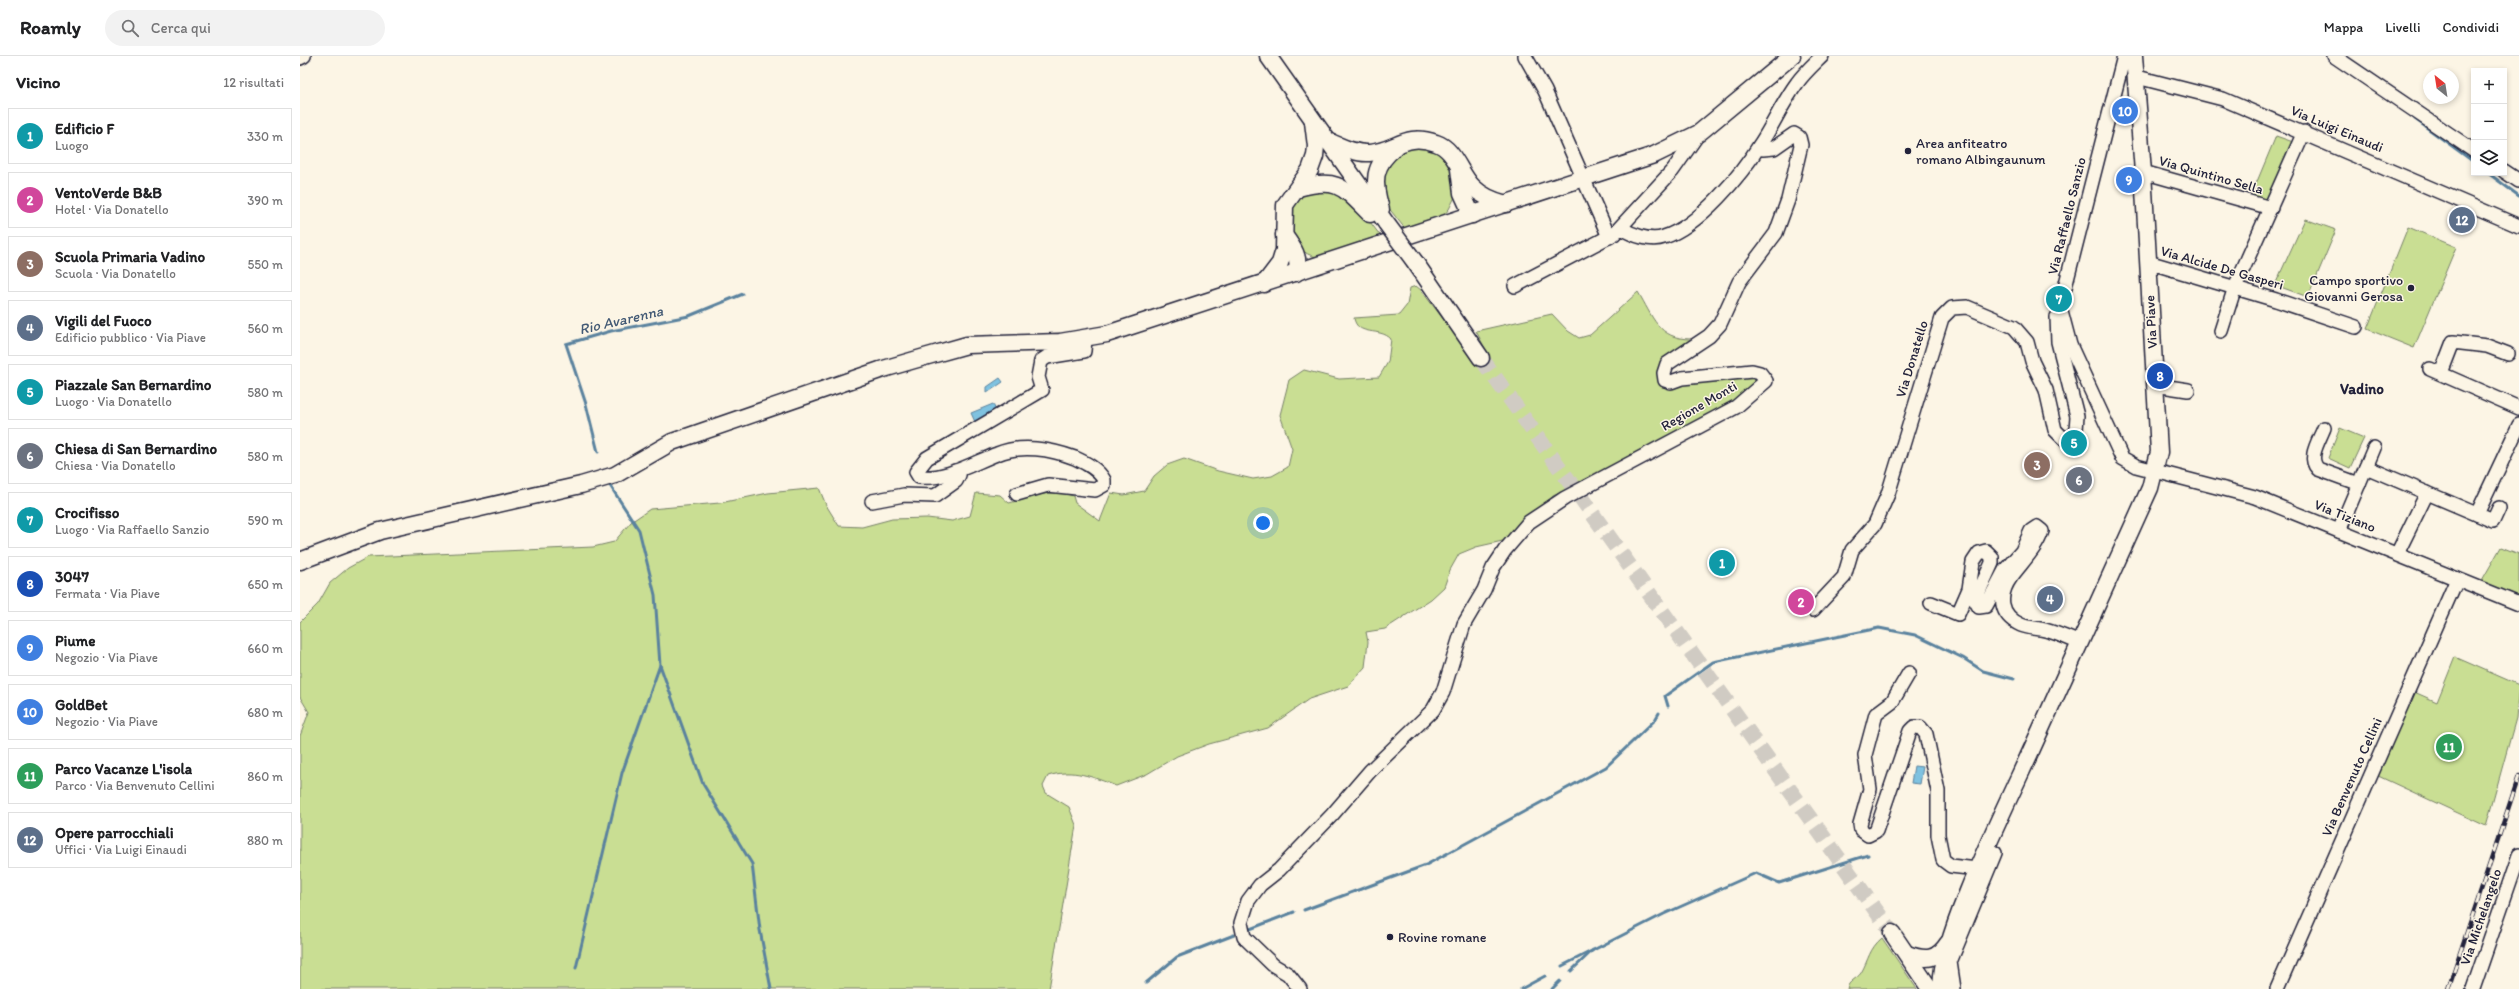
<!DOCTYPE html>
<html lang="it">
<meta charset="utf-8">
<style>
:root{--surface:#fff;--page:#f2f2f2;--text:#202124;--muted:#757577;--line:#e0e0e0;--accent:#7c3aed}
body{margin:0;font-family:Itim,sans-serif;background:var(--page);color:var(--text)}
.controls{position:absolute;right:12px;top:12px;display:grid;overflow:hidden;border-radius:0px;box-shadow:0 2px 6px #0003}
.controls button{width:36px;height:36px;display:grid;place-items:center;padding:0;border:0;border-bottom:1px solid var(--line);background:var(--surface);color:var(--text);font:20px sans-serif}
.compass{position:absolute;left:2123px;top:12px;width:36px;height:36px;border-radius:50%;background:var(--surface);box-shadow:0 2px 6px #0003;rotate:330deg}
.you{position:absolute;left:963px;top:467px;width:14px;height:14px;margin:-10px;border:3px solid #fff;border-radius:50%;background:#1a73e8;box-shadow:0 0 0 6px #1a73e833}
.badge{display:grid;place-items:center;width:26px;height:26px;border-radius:50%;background:var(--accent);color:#fff;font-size:13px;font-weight:700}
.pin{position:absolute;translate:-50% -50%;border:2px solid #fff;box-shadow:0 1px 4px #0006}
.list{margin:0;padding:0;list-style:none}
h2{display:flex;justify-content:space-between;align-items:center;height:52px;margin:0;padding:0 16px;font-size:17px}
h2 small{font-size:13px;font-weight:400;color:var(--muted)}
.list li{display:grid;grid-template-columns:26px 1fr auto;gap:12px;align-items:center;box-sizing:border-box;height:56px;margin:0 8px 8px;padding:0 8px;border:1px solid var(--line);border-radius:0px}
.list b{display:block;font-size:15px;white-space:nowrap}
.list p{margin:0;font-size:13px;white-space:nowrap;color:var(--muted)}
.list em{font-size:13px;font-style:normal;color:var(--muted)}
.icon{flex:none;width:22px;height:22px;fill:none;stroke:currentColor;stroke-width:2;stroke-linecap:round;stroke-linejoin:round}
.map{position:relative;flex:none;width:2219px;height:933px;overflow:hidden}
header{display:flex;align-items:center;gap:24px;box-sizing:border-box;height:56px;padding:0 20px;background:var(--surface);border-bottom:1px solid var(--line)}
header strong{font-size:19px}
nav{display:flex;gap:22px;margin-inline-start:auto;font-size:14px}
.search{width:280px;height:36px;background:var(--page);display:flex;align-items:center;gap:10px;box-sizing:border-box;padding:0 14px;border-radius:22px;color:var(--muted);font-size:15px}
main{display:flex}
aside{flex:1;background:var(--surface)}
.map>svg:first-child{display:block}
</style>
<header>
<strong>Roamly</strong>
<div class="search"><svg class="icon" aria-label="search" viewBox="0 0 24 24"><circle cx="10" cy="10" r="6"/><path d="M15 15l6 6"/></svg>Cerca qui</div>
<nav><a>Mappa</a><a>Livelli</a><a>Condividi</a></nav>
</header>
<main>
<aside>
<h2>Vicino<small>12 risultati</small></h2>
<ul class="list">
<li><span class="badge" style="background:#0f9aa8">1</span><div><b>Edificio F</b><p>Luogo</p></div><em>330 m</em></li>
<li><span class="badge" style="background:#d1479c">2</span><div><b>VentoVerde B&amp;B</b><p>Hotel · Via Donatello</p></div><em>390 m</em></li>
<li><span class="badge" style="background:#8d6e63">3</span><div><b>Scuola Primaria Vadino</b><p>Scuola · Via Donatello</p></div><em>550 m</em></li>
<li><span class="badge" style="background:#5c6f8a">4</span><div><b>Vigili del Fuoco</b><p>Edificio pubblico · Via Piave</p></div><em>560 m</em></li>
<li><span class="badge" style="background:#0f9aa8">5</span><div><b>Piazzale San Bernardino</b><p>Luogo · Via Donatello</p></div><em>580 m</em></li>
<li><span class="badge" style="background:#6b7280">6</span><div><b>Chiesa di San Bernardino</b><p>Chiesa · Via Donatello</p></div><em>580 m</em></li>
<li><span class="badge" style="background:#0f9aa8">7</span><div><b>Crocifisso</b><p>Luogo · Via Raffaello Sanzio</p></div><em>590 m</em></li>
<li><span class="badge" style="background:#1a4fb4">8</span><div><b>3047</b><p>Fermata · Via Piave</p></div><em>650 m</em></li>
<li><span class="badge" style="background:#3f7fe0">9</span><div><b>Piume</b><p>Negozio · Via Piave</p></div><em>660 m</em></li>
<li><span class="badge" style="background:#3f7fe0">10</span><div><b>GoldBet</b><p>Negozio · Via Piave</p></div><em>680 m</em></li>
<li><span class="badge" style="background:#2e9e5b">11</span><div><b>Parco Vacanze L'isola</b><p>Parco · Via Benvenuto Cellini</p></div><em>860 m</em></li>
<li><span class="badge" style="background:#5c6f8a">12</span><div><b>Opere parrocchiali</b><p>Uffici · Via Luigi Einaudi</p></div><em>880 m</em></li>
</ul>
</aside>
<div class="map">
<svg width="2219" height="933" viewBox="0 0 2219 933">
<rect width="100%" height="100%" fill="#fcf5e5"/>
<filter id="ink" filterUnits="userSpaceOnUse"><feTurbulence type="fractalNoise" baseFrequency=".025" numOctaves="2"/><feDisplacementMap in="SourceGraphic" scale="8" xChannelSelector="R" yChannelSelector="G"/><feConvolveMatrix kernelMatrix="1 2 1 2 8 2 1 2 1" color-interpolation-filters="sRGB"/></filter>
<g filter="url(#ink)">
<g fill="#c9de93" stroke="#768067">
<path d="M1976,80L1996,87L1970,147L1951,140Z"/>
<path d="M1130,90L1153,109L1156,139L1149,153L1143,160L1106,174L1084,146L1081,116L1100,93Z"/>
<path d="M1022,130L1059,151L1082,182C1069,186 1029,202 1017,201C989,197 978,153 1002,137C1008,134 1016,132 1022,130Z"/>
<path d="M2005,163L2036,174L2008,241L1975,229Z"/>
<path d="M2108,171L2156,191L2114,292L2067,273Z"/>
<path d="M1116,230L1121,234L1154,277L1186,302L1188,298L1176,275L1252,258L1268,275L1279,282L1290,279L1338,236C1353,261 1358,283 1391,283L1360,324L1447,319L1457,322V330L1391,371L1315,412L1253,440L1207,484L1176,491L1159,498L1150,514L1144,531L1131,543L1085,573L1066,576L1068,586L1065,611L1048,630L1009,643L968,672L909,688L877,700L847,718L816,730C793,721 773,712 748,720L743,730L746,737L769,751L776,769L749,933H0V680L9,656L0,641V566L18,548L30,527L48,512L68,501L293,491L314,486L331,466L350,453L420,447L468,437L519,432L526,449L539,470L562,471L592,463L627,462L652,465L670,460L676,437L700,439L709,447C730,442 750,432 773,440L775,447L800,465L811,437L824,439L844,435L854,420L867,409L884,403L918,415L953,423L972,420L988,411L992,393L980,359L989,324L1004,314L1039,323L1079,321L1088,306L1091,283C1080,271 1057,281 1054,262L1099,259L1107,249L1110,232Z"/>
<path d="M2040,372L2064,382L2050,412L2028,402Z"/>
<path d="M2201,491L2219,498V542L2181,526Z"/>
<path d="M2155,601L2219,629L2216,662L2186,770L2076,719L2112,635L2137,646Z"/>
<path d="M1582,882L1617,933H1547C1548,925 1557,923 1561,917C1569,903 1569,893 1582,882Z"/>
</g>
<g fill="#7fc2e0" stroke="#5a829e">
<path d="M700,322L703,326L687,337V331Z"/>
<path d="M693,348L696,355L675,366L671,357Z"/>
<path d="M1614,710L1623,711L1620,728L1611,727Z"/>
</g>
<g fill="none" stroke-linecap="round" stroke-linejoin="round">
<g stroke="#5a829e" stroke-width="3">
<path d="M2115,63L2174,106"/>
<path d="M2188,117L2219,140"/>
<path d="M298,396L286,348L266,288L311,275L389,260L443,238"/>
<path d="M309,428L339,474L355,539L360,609L403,728L452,808L460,874L471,933"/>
<path d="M1368,650L1365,640L1413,606L1579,572L1615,579L1663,602L1683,615L1714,623"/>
<path d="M1004,854L1126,809L1306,711L1355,664L1359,657"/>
<path d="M950,873L994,856"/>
<path d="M1262,910L1364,858L1456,817L1479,827L1568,799"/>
<path d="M276,912L322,717L360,609"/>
<path d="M1271,915L1293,894"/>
<path d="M846,927L877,901L934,879"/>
<path d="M1221,933L1245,920"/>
<path d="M1252,933L1260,925"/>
</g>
<path stroke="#d0cbc3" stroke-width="16" stroke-dasharray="16 8" stroke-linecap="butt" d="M1181,302L1592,877"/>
<defs>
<g id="minor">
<path d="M1225,0L1245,35L1309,181"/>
<path d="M1824,0L1760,251L1770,289L1822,402L1836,410L1955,441L2219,548"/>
<path d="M2034,0L2174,95"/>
<path d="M0,2L4,0"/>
<path d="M1837,21L1923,43L2219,170"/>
<path d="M2204,115L2219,125"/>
<path d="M1843,116L1971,152"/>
<path d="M1321,172C1332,179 1351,186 1364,181C1399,170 1442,118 1461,87C1474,67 1483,46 1497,27C1504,17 1513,9 1522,0"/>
<path d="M1848,206L1976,244L2056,271"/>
<path d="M1215,230L1314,178L1373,114L1399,77"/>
<path d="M1921,275L1935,231L2004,76"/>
<path d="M2130,313L2219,352"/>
<path d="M2141,317L2153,286L2187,290L2208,298"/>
<path d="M1855,329L1888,334"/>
<path d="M2024,372C2019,385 2007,402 2018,413L2059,428"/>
<path d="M2066,411L2193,465L2199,452"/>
<path d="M717,438L748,429L795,434L804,429V424C798,413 786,407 775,402C751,393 721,388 697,398C673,407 646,424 619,421L616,416L627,402L742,334L738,321L741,305L747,301L784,295L785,283"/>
<path d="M572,445L604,439L635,440L656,425L659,419L655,415"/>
<path d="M2177,458L2219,369"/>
<path d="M2039,475L2074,392"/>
<path d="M2097,498L2127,437"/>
<path d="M1631,547L1658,558L1669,533L1673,506L1679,497L1686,495L1692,501V507L1675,544L1679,551L1686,550L1705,514L1722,495L1731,475L1737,471L1742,475C1736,493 1722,506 1711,521C1698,539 1699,559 1721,569C1728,572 1737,572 1745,574C1757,577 1768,582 1780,587"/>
<path d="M1513,554L1544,521L1552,494L1575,468L1588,438L1642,262L1652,252L1667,251L1714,271L1727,286L1732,305L1746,334L1755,374L1764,383L1770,382L1776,374L1777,360L1758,286L1757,261"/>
<path d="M1609,617L1592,646L1576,658L1565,699L1570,733L1560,768L1561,774L1568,779L1576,775L1610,675L1614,671H1620L1626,678L1638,735V779L1643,804L1651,810L1677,813"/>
<path d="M1000,933L988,918L973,909L944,881L941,867L948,845L960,829L979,814L1032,759L1070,715L1133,654L1143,636L1164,568L1184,534L1193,512L1205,494L1229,466L1265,442L1436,351L1466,325L1460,317L1452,315L1382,322L1371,326L1365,324L1364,317L1367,308L1409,280L1420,268L1439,226L1476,177L1488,144L1501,89L1499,81L1494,78L1474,92L1463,93L1461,88"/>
<path d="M1654,933L1650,906L1695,797L1687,793"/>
<path d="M1977,933L2157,523"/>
<path d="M2173,933L2219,799"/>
</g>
<g id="major">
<path d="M968,0L1086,167"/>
<path d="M1028,85C1040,90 1055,98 1069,97C1097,95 1104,76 1136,87C1155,93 1160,119 1173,131C1182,140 1194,145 1206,148"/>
<path d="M1159,113L1162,137L1172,159"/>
<path d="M998,132C1038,121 1043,131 1070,158"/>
<path d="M1081,153C1073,127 1072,109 1096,91"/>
<path d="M984,179C993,191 1001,202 996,217"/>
<path d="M1115,206L1181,302"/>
<path d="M964,228L980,207L984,194L985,149L1010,114L1015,100L1016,90L1013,66"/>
<path d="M0,505L80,475L281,429L315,419L372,386L580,314L628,300L667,289L760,286L807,278L1354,99L1399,77L1492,0"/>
<path d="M1592,877L1630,933"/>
<path d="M1607,898C1626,905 1637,904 1648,887"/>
<path d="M1642,933C1634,894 1711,739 1730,697C1770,608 1810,520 1850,432L1859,396L1843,116L1834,0"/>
</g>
</defs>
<use href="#minor" stroke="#22223b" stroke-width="16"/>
<use href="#major" stroke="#22223b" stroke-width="19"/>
<use href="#minor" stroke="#fcf5e5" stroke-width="13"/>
<use href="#major" stroke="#fcf5e5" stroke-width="16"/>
<defs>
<path id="rail" d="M2148,933L2219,720"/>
</defs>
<use href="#rail" stroke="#22223b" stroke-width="4.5"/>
<use href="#rail" stroke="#fcf5e5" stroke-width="3" stroke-dasharray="9" stroke-linecap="butt"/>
<defs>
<path id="major-bridge" d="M1086,167L1115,206"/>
</defs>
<use href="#major-bridge" stroke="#22223b" stroke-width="19" stroke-linecap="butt"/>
<use href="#major-bridge" stroke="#fcf5e5" stroke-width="16"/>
</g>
</g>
<g fill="#22223b" stroke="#fcf5e5" stroke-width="1.5">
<circle cx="1608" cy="95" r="4"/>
<circle cx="2111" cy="232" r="4"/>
<circle cx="1090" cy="881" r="4"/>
</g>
<g text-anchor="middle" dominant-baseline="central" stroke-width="3" stroke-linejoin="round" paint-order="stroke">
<g font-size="14" fill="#22223b" stroke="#fcf5e5">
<text transform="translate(2037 73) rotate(23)">Via Luigi Einaudi</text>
<text transform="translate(1911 119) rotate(16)">Via Quintino Sella</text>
<text transform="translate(1767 160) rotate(-76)">Via Raffaello Sanzio</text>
<text transform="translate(1922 212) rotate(16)">Via Alcide De Gasperi</text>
<text transform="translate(1851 266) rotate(-93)">Via Piave</text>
<text transform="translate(1612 303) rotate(-73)">Via Donatello</text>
<text transform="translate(1399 350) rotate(-30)">Regione Monti</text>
<text transform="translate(2045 460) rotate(22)">Via Tiziano</text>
<text transform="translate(2052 721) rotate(-66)">Via Benvenuto Cellini</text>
<text transform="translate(2181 861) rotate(-71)">Via Michelangelo</text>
</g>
<g font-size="14" fill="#22223b" stroke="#fcf5e5" text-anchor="start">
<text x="1616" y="87">Area anfiteatro<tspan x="1616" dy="16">romano Albingaunum</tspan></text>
<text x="2103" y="224" text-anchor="end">Campo sportivo<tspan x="2103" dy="16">Giovanni Gerosa</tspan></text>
<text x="1098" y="881">Rovine romane</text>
</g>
<g font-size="15" font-style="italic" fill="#435a75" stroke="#fcf5e5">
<text transform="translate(321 264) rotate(-13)">Rio Avarenna</text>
</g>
<g font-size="15" font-weight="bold" fill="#22223b" stroke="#fcf5e5">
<text x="2062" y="333">Vadino</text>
</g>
</g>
</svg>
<div class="controls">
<button>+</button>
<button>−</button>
<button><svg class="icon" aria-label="layers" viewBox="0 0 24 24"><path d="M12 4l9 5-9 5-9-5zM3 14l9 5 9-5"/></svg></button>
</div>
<svg class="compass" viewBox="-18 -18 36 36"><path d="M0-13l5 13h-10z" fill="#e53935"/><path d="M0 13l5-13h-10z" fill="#757577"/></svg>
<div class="you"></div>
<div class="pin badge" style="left:1422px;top:507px;background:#0f9aa8">1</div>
<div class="pin badge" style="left:1501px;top:546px;background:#d1479c">2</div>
<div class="pin badge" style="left:1737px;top:409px;background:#8d6e63">3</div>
<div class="pin badge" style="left:1750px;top:543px;background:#5c6f8a">4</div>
<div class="pin badge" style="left:1774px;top:387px;background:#0f9aa8">5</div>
<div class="pin badge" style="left:1779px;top:424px;background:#6b7280">6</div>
<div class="pin badge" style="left:1759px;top:243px;background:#0f9aa8">7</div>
<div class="pin badge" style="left:1860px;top:320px;background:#1a4fb4">8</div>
<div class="pin badge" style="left:1829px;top:124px;background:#3f7fe0">9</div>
<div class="pin badge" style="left:1825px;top:55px;background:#3f7fe0">10</div>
<div class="pin badge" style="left:2149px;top:691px;background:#2e9e5b">11</div>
<div class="pin badge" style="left:2162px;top:164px;background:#5c6f8a">12</div>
</div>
</main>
